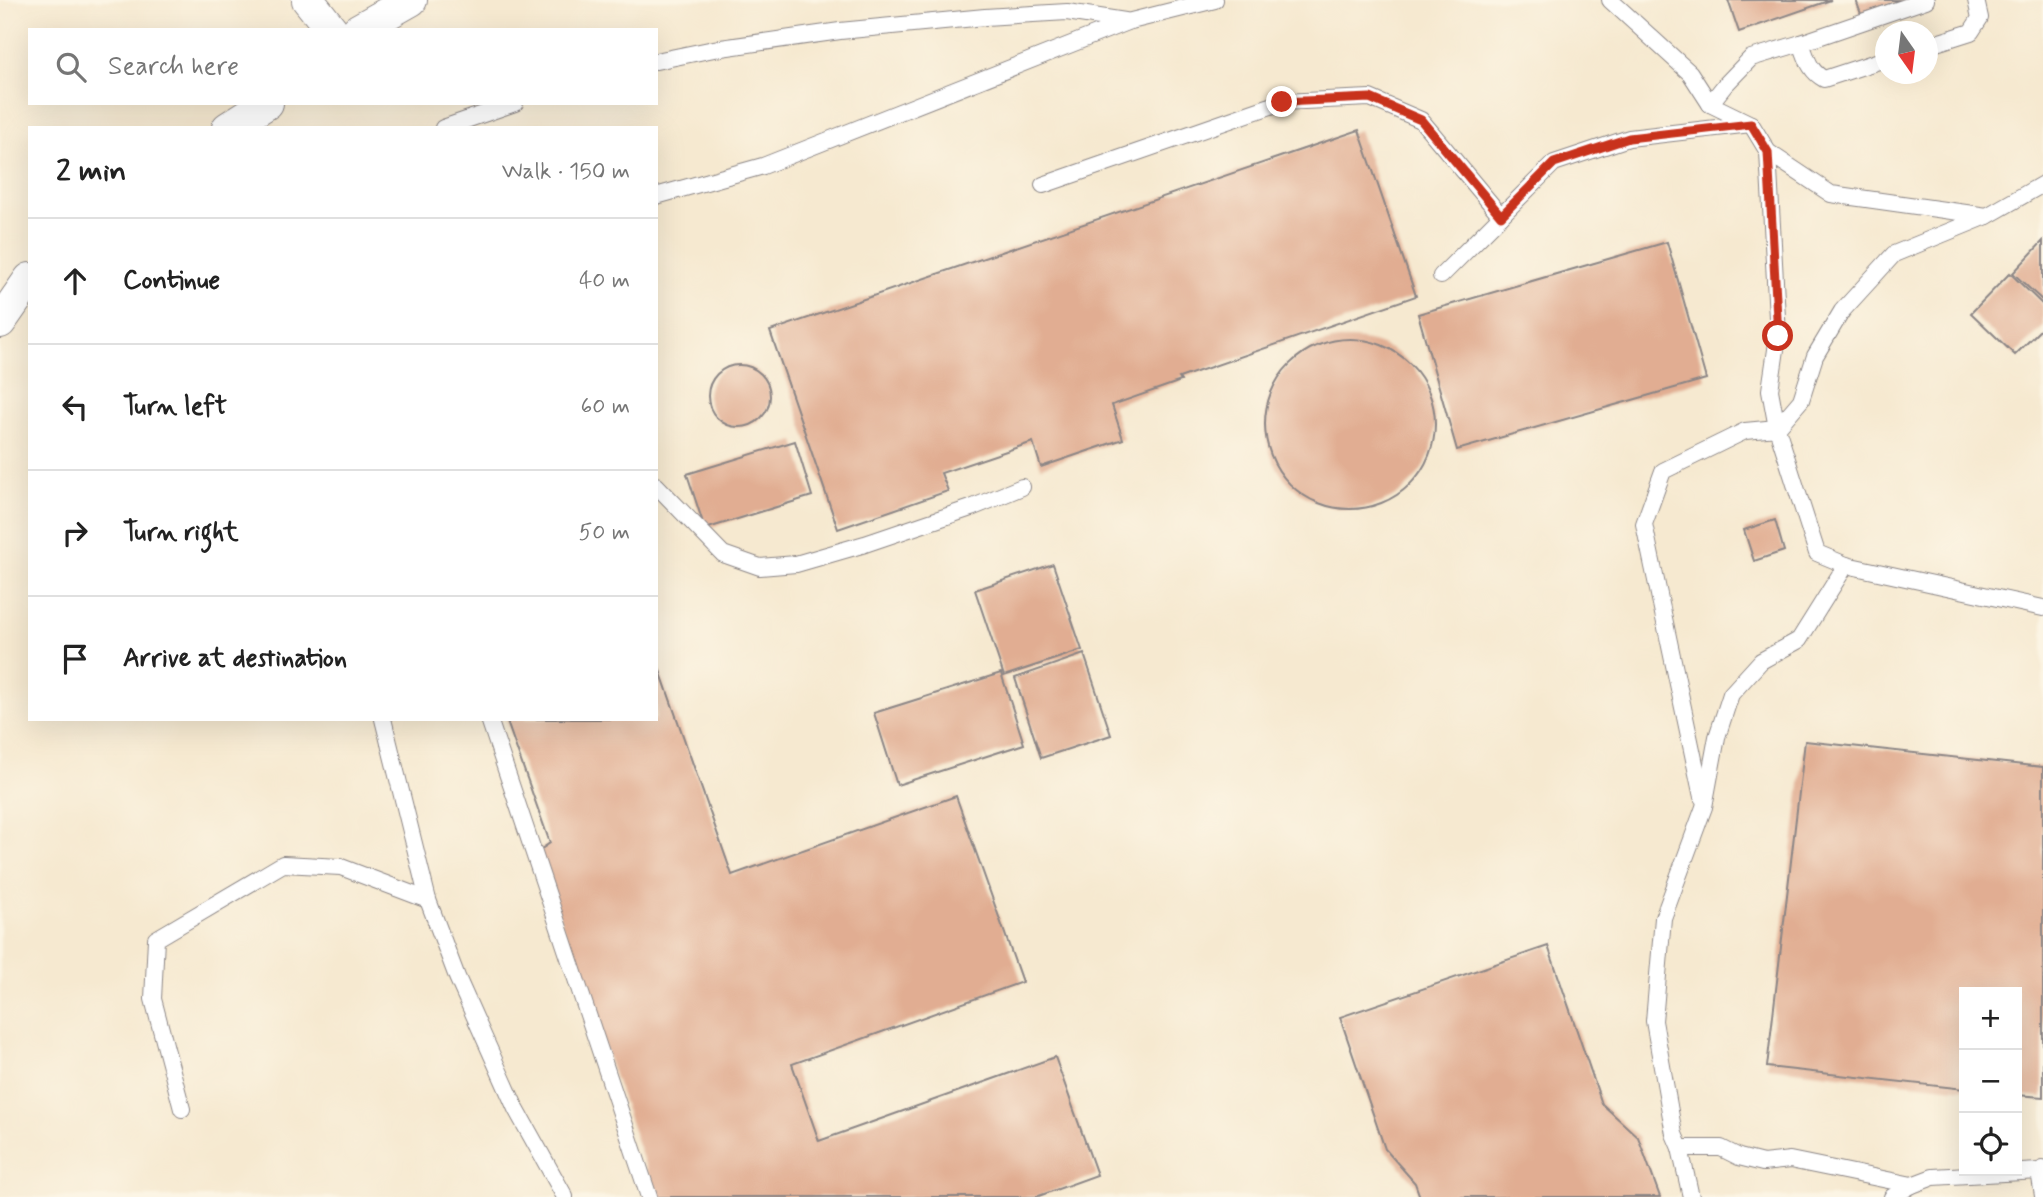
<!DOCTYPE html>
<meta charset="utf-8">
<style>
:root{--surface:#fff;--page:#f2f2f2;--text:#222;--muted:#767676;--line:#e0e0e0}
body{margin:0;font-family:Mynerve,sans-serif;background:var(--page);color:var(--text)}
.controls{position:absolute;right:21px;bottom:21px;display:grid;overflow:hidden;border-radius:0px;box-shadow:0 7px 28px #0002}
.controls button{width:63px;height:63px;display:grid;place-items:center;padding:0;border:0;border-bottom:2px solid var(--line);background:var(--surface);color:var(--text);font:35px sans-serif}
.compass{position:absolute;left:1875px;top:21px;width:63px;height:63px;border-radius:50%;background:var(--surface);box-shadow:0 7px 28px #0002;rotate:166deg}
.stop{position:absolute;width:21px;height:21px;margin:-16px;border:5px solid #c8321e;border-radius:50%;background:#fff}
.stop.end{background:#c8321e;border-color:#fff;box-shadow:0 2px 7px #0008}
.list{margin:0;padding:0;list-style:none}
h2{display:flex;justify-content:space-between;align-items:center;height:91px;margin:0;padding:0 28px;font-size:30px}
h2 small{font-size:23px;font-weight:400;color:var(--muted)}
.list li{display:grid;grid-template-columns:46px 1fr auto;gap:21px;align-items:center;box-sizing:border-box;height:126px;padding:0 28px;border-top:2px solid var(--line)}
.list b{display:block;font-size:26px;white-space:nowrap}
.list em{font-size:23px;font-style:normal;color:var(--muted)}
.icon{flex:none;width:38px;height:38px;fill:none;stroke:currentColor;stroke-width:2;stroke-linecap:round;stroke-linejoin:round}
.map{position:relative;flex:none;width:2043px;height:1197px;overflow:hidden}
.search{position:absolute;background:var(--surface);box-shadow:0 7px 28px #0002;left:28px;top:28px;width:630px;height:77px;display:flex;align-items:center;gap:18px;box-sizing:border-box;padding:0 24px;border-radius:0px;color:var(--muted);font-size:26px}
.panel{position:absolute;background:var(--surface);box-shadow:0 7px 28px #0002;left:28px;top:126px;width:630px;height:595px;border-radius:0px}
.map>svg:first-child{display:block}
</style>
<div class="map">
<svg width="2043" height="1197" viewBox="0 0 2043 1197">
<rect width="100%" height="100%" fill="#fcf5e5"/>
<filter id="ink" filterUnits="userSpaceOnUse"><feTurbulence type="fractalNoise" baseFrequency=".0143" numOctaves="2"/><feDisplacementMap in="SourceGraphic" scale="14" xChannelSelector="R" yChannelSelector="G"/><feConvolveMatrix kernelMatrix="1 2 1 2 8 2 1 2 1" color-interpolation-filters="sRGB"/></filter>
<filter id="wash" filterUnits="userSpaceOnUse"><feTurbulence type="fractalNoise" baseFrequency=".00686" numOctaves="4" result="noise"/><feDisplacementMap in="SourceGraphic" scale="28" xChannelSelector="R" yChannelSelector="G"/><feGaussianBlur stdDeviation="1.57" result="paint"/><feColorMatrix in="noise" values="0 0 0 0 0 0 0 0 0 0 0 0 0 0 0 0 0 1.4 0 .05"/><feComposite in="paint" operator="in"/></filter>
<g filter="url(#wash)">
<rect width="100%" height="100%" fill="#f6e9d0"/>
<g id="blocks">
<g fill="#e1ad92">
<path d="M1728,0H1831L1739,32Z"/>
<path d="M1856,0H1902L1861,14Z"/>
<path d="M1359,130L1416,296L1179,378L1181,381L1112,405L1123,439L1041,467L1033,442L941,473L948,491L838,529L770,331Z"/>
<path d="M2043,241V301L2013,273Z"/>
<path d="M1667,242L1706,379L1457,450L1418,314Z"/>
<path d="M2010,273L2043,305V327L2015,355L1971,313Z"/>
<circle cx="1350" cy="424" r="85"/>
<circle cx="739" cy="396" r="31"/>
<path d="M795,441L812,496L705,529L687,474Z"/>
<path d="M1775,520L1784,551L1754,561L1744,530Z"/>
<path d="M1053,564L1082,650L1004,676L975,590Z"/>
<path d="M1084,654L1111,735L1041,758L1015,678Z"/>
<path d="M657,662L732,875L956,796L1022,982L792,1064L819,1141L1055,1057L1097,1175L1036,1197H656L537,852L550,843L506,719H656Z"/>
<path d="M1001,673L1024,744L897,785L874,713Z"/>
<path d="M1805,741L2043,767V1097L2017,1095V992H1964V1089L1767,1067Z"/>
<path d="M1548,946L1602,1104L1638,1137L1660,1197H1420L1415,1183L1385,1149L1340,1017Z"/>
</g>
</g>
</g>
<g filter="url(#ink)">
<use href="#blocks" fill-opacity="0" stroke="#8c8686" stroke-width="2"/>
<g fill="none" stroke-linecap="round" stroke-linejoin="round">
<defs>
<g id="lane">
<path d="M1610,0L1690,73L1710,104L1751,124L1768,152L1831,194L1987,216L2043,184"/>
<path d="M1801,43C1807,58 1809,71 1824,79L1885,59"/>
<path d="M1927,46L1971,32L1980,18L1976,0"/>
<path d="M656,61L714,49L840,31L985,17L1067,12L1125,21"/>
<path d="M1710,104L1725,85L1751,58L1801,43L1926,0"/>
<path d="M443,128L515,103"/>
<path d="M1768,152L1778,336L1770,390L1777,428L1801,400L1815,356L1842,311L1894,254L1987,216"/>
<path d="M1043,185L1282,102L1370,98L1421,120L1501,216"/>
<path d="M656,196L763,166L1127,22L1215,0"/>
<path d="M1441,276L1554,163L1629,138L1751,124"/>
<path d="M656,485L723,554L760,567L796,564L865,544L971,508L1022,487"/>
<path d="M383,719L428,900L457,977L516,1109L565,1197"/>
<path d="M489,719L649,1197"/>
<path d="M1702,797L1644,524L1663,471L1745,431L1777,428L1817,553L1846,565"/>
<path d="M182,1109L153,999L156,939L283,864L341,867L428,900"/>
<path d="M1680,1148H1721L1739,1157L1763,1163L1790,1160L1912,1185"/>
<path d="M2039,1171L2043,1196"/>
<path d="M1691,1197L1680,1148L1674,1134L1654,1021L1663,918L1704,807L1717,737L1731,694L1761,661L1799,640L1846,565L2043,608"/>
<path d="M1892,1197L1912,1185L1933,1177L2039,1171L2043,1169"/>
</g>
<g id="street">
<path d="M308,0L332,30"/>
<path d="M358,30L411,0"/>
<path d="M228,128L267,103"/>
<path d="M0,322L30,279"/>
</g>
</defs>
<use href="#lane" stroke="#8c8686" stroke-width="18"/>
<use href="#street" stroke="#8c8686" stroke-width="34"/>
<use href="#lane" stroke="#fff" stroke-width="16"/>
<use href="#street" stroke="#fff" stroke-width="32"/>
</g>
</g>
<g fill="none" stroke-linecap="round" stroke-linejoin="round" filter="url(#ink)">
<path stroke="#c8321e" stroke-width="9" d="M1282,102L1370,98L1421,120L1501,216L1554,163L1629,138L1751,124L1768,152L1778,336"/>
</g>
</svg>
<div class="controls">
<button>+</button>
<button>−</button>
<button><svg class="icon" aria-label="locate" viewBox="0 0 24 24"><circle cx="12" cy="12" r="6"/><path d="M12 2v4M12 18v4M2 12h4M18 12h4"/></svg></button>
</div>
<svg class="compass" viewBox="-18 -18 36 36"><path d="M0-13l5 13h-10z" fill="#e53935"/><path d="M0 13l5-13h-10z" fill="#767676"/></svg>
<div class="stop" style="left:1778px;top:336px"></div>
<div class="stop end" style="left:1282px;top:102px"></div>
<div class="search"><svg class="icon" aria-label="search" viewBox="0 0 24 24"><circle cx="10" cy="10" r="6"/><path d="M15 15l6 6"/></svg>Search here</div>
<section class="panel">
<h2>2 min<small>Walk · 150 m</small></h2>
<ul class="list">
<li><svg class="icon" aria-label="ahead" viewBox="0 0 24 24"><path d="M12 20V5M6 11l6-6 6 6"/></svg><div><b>Continue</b></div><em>40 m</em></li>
<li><svg class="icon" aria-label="left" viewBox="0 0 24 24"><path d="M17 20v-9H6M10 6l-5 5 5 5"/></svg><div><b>Turn left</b></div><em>60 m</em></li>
<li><svg class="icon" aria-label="right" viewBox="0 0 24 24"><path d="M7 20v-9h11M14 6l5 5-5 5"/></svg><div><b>Turn right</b></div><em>50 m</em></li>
<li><svg class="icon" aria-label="arrive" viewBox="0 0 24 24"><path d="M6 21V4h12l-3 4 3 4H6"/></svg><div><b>Arrive at destination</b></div></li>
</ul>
</section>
</div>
